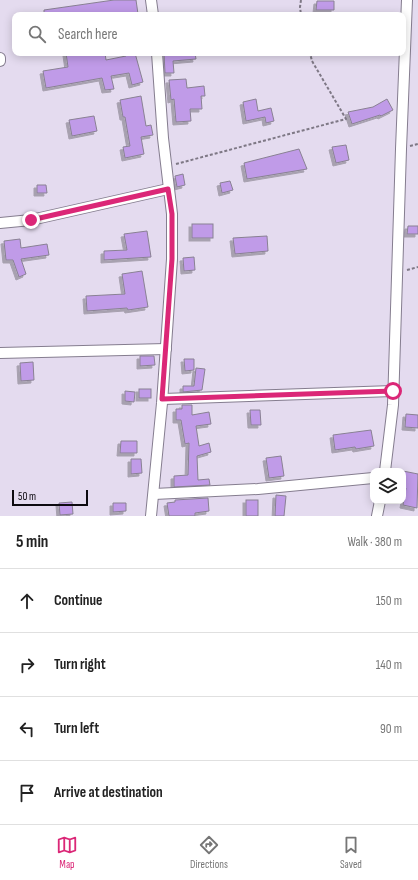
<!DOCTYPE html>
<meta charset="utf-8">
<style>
:root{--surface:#fff;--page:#f2f2f2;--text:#222;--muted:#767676;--line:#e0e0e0;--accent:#db2777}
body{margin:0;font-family:"Sofia Sans Condensed",sans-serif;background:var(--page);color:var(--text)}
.controls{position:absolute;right:12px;bottom:12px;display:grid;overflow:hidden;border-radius:8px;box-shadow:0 2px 10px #0003}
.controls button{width:36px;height:36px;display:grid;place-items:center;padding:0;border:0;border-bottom:1px solid var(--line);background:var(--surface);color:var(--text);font:20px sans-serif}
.scale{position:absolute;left:12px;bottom:10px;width:76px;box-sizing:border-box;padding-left:4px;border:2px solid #0d0a10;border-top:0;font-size:11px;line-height:14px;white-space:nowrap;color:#0d0a10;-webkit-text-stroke:3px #e4dbef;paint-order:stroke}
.stop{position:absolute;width:12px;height:12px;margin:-9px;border:3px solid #db2777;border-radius:50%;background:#fff}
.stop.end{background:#db2777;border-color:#fff;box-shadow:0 1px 4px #0008}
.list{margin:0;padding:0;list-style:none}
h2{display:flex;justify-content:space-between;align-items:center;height:52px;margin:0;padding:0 16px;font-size:17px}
h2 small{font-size:13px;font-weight:400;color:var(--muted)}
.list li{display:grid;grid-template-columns:26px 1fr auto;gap:12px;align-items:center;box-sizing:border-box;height:64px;padding:0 16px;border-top:1px solid var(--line)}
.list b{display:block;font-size:15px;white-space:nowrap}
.list em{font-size:13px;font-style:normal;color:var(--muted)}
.icon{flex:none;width:22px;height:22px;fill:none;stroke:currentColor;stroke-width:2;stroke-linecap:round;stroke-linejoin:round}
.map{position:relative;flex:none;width:418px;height:516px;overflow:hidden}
.search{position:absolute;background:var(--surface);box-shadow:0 2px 10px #0003;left:12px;right:12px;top:12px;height:44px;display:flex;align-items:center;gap:10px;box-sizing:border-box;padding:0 14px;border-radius:8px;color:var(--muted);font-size:15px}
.sheet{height:308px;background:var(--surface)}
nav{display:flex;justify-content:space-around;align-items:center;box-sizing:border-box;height:56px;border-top:1px solid var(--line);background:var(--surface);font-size:11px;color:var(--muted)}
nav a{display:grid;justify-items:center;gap:2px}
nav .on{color:var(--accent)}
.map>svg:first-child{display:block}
</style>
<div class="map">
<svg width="418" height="516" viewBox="0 0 418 516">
<defs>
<filter id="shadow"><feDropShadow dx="-3" dy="3" stdDeviation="0" flood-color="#0004"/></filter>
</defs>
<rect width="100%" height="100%" fill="#e4dbef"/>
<g fill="#c09be8" stroke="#898193" filter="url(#shadow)">
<path d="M114,0H136L138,14L44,15V10Z"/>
<path d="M317,1H334V10H316Z"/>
<path d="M66,53H105L106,60L126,56V53H135L143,82L132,85L129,73L111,76L114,89L105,90L102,78L46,88L43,71L68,67Z"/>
<path d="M164,53H195L196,59L173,61L174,73H165Z"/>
<path d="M186,79L187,88L204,86L205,96H201L202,109H190L191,121L176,122L174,99L171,100L169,80Z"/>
<path d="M141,96L146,126L151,125L153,135L141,137L144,154L125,158L123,147L130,146L125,117H123L120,100Z"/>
<path d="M256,99L258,111L271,108L274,121L266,123L265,117L246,121L243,102Z"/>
<path d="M387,99L393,110L381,116L380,115L352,124L348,112L373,107Z"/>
<path d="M94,116L97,131L72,136L69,120Z"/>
<path d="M346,145L349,160L336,163L332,147Z"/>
<path d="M299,149L307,169L247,179L244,163Z"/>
<path d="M183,174L185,185L177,187L175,176Z"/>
<path d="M230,181L233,190L222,193L220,183Z"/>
<path d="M37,185H46L47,193H37Z"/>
<rect x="192" y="224" width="21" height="14"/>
<path d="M408,226H418V234H407Z"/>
<path d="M147,231L151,257L104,260V251L127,250L124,234Z"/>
<path d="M267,236L268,251L235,254L233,238Z"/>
<path d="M20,239L21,248L47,244L49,255L21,259L26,274L19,277L13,260H6L4,241Z"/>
<path d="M194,257L195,270L184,271L183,258Z"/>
<path d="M142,271L148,307L128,310L127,308L87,311L86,296L125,294L122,274Z"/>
<path d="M140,356H154L155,365L140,366Z"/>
<path d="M184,359H194V370L185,371Z"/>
<path d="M33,362L34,380L21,381L20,363Z"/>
<path d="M196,368L205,369L202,390L183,392V386H194Z"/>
<rect x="139" y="389" width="12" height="9"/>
<path d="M125,391L135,392L134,402L125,401Z"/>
<path d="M182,405H192V415L209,412L211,424L196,426L199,446L209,443L211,452L197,456L198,480L209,479L210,485L174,487V476L188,475L189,443L185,444L181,420H176V409H182Z"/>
<path d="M250,410H260L261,425H251Z"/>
<path d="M406,414L418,415V428L405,427Z"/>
<path d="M371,430L374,446L356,449L355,447L335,450L333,435Z"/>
<path d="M121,441H137V453H120Z"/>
<path d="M281,456L284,476L269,478L266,458Z"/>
<path d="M131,459H141L142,473L131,474Z"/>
<path d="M403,471L418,474L417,508L403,505L406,488H403Z"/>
<path d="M276,495L286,496L284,516H275Z"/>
<path d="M208,498L209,511L195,513V516H169L167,503L175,502V500Z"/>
<rect x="246" y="500" width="12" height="16"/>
<path d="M72,502L73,514L60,515L59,503Z"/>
<path d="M113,503H126V511L113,512Z"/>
</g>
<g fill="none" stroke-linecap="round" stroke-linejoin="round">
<defs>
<g id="minor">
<path d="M151,0L153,15"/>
<path d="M0,58V61"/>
<path d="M0,223L31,220L168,189"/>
<path d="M0,353L166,349"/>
<path d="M163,399L393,391"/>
<path d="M385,471L393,405L401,149L407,0"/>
<path d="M154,494L258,489L373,478"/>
<path d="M151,516L162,403L172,259V214L163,138L157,53"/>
<path d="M377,516L380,501"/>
</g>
</defs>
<use href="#minor" stroke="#857d8f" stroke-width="12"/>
<g stroke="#7e7885" stroke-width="2" stroke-dasharray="3 2" stroke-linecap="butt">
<path d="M301,0L300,7L301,15"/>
<path d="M410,146L418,144"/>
<path d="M176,164L346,119L312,61L310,53"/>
<path d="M407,270L418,267"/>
</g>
<use href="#minor" stroke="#fff" stroke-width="10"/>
</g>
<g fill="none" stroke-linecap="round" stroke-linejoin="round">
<path stroke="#db2777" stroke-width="5" d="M31,220L168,189L172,214V259L162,399L393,391"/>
</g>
</svg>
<div class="controls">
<button><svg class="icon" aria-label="layers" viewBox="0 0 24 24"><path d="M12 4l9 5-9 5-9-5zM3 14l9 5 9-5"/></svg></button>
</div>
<div class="scale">50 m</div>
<div class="stop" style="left:393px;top:391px"></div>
<div class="stop end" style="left:31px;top:220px"></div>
<div class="search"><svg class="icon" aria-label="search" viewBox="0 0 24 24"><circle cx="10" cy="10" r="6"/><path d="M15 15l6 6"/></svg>Search here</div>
</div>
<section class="sheet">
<h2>5 min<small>Walk · 380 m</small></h2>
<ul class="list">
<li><svg class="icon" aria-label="ahead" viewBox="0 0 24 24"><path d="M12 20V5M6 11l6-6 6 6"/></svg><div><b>Continue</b></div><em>150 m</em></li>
<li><svg class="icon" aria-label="right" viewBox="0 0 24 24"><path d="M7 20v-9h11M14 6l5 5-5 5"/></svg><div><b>Turn right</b></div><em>140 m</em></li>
<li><svg class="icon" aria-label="left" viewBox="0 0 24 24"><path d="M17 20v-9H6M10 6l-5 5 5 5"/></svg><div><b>Turn left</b></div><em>90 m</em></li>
<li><svg class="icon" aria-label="arrive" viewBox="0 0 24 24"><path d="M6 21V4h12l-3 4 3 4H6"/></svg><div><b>Arrive at destination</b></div></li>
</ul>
</section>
<nav>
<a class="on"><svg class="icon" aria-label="map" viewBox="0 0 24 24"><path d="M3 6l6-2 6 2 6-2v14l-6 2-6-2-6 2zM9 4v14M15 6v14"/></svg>Map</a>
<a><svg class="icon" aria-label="directions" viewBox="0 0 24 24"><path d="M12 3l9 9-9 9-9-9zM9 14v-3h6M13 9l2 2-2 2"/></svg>Directions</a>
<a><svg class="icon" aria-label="saved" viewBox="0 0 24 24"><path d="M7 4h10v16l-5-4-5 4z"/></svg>Saved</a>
</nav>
